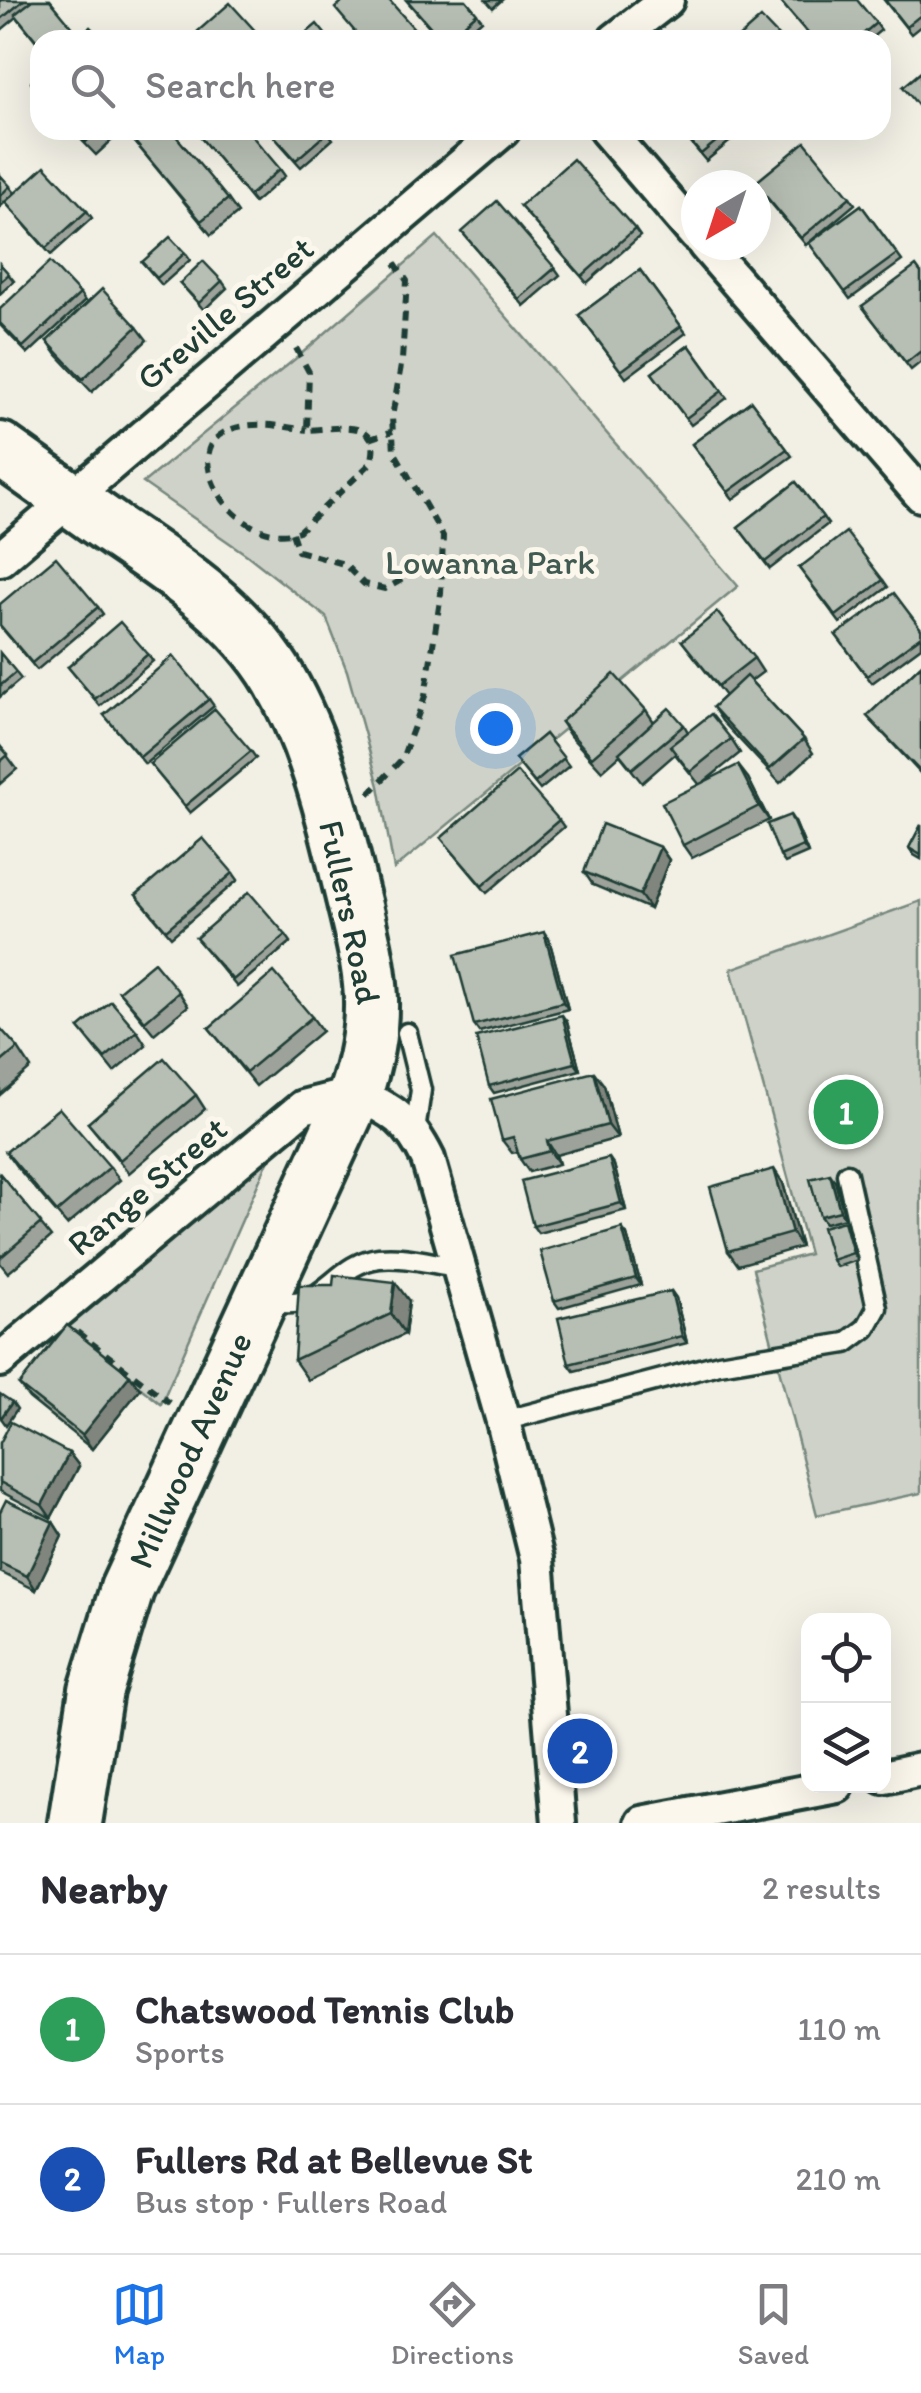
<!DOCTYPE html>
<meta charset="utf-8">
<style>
:root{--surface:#fff;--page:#f2f2f3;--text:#2b2b33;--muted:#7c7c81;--line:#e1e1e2;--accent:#1a73e8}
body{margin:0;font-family:Itim,sans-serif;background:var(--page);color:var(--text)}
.controls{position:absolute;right:30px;bottom:30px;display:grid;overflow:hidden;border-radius:20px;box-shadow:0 10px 40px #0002}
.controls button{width:90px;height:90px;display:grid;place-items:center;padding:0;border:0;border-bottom:2px solid var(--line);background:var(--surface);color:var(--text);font:50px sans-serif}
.compass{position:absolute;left:681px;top:170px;width:90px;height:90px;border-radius:50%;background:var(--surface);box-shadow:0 10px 40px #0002;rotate:219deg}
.you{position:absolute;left:495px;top:728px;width:35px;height:35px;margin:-25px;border:8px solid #fff;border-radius:50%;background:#1a73e8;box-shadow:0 0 0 15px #1a73e833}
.badge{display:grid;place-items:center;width:65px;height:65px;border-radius:50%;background:var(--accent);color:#fff;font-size:32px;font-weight:700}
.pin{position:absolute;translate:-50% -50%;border:5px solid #fff;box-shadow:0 2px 10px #0006}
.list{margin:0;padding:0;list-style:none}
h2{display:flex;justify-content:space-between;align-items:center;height:130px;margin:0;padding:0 40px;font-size:42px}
h2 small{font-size:32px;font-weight:400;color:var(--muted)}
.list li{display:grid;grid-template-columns:65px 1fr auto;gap:30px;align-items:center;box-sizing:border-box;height:150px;padding:0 40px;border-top:2px solid var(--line)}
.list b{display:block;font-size:38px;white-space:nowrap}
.list p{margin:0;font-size:32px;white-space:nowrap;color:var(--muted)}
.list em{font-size:32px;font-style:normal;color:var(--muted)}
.icon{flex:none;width:55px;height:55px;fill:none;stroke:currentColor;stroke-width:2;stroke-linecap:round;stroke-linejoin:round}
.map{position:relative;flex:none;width:921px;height:1823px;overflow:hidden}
.search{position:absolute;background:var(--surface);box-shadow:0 10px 40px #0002;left:30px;right:30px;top:30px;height:110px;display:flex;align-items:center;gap:25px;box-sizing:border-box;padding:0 35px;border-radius:30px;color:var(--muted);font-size:38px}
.sheet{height:430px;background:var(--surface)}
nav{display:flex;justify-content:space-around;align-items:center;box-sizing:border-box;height:140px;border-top:2px solid var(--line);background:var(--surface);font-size:28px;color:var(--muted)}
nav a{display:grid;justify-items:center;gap:5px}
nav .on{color:var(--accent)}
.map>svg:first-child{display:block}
</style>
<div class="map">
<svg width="921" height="1823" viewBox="0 0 921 1823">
<rect width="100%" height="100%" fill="#f2f0e5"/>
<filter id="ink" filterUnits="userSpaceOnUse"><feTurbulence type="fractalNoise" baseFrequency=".01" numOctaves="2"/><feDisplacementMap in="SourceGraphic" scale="20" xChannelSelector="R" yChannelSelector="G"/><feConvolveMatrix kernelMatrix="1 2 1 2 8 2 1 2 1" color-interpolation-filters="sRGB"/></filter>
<g filter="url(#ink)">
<g fill="#cfd2c8" stroke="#77887e" stroke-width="2.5">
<path d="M437,236L738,586L394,869L379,786L347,671L326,617L247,555L143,483L300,355Z"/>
<path d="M921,901V1493L817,1515L753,1269L809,1254L731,969Z"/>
<path d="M276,1143L161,1404L62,1326Z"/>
</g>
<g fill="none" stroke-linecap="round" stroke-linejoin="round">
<defs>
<g id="service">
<path d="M407,1033L421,1090L415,1131"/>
<path d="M268,1300C323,1317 331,1264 379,1258C404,1255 433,1264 457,1267"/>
<path d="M503,1421L719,1364L846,1343L866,1328L877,1308L847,1174"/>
</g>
<g id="minor">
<path d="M615,40L667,0"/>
<path d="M606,130L696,235"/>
<path d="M705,245L921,495"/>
<path d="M0,559L503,130"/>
<path d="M0,1360L303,1107L355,1094C393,1109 410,1122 428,1159L503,1421L537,1559L559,1823"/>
<path d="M884,1777L921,1769"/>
<path d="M642,1823L837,1786"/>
</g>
<path id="primary" d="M0,449C37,475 74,502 111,528C173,570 240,613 279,679C315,741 334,817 350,886C370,968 383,1011 355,1094L127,1589L96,1690L75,1823"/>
</defs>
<use href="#service" stroke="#1f3d34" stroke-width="25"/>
<use href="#minor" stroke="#1f3d34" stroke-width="40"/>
<use href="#primary" stroke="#1f3d34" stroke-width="60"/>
<g stroke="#1f3d34" stroke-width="6" stroke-dasharray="10 8" stroke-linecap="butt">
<path d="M296,348L309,372L307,430C334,429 385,416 371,463L299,531C238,551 180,457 223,433C248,419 281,426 307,430"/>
<path d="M370,439L393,431"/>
<path d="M292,533L298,551L344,564L364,584L385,589L429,565L441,569"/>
<path d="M369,794L402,759L425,696L441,594L443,536L394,451L392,417L402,360L407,281L395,263"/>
<path d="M77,1332L170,1403"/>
</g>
<use href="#service" stroke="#fbf7ec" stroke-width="18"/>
<use href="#minor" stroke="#fbf7ec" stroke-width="32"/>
<use href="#primary" stroke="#fbf7ec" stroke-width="52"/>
</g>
<g fill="#9da39a" stroke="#1f3d34" stroke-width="2.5">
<path d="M0,0H50L79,37L103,40H40V46L17,17L0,31Z"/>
<path d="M406,0H466L482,20L459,40H441Z"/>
<path d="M486,0H502L493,8Z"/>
<path d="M884,0H921V26L911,34Z"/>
<path d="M781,2L876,23L881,30L869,40H813Z"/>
<path d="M72,130H123L96,155Z"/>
<path d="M125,130L228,199L238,213L211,235Z"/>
<path d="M268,130H326L333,139L301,167Z"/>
<path d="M680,130H744L706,161Z"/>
<path d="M201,138L280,169L285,176L254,203Z"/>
<path d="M0,175L15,193L0,207Z"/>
<path d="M760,190L850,197L855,204L806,245Z"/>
<path d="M5,202L87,211L92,218L51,255Z"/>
<path d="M861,205L902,261L850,299L809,243Z"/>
<path d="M520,206L635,229L640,236L587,283Z"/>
<path d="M462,232L555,268L560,275L524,306Z"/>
<path d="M185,253L190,260L162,285L142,262Z"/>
<path d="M0,264L14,281L0,294Z"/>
<path d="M640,270L686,333L626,378L579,315Z"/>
<path d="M921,273V362L911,370L862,306Z"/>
<path d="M222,281L227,288L204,310L180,283Z"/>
<path d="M80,294L85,301L28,354L0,325V309Z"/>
<path d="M137,327L147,340L92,392L57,355L47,341Z"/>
<path d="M689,345L727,398L691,425L652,373Z"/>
<path d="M751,401L792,456L733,499L692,444Z"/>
<path d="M796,482L828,524L770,569L738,527Z"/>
<path d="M799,568L883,580L888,587L840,623Z"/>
<path d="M98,607L103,614L37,670L0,626Z"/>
<path d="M921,629V647L872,683L836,635Z"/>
<path d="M682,641L754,658L763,672L751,681L804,739L813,753L780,783L722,721L713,707L725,696Z"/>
<path d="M0,653L21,679L0,697Z"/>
<path d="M148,654L153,661L100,706L68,667Z"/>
<path d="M921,665V774L867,716Z"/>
<path d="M209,699L214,706L145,764L104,715Z"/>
<path d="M646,710L654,722L684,725L688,732L731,739L740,753L704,782L748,778L769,820L692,858L683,845L699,784L675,754L642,783L620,755L602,771L570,736L561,722Z"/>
<path d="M545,734L569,766L540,790L515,759Z"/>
<path d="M0,746L17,769L0,784Z"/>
<path d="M251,751L256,758L190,813L150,764Z"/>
<path d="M559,820L564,827L487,893L441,838Z"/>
<path d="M795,822L808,853L785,863L780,856Z"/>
<path d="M921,825V859L914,855L909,848Z"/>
<path d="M660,847L669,860L650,909L593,885L584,872Z"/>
<path d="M233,873L238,880L171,937L136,895Z"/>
<path d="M286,935L291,942L237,987L196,938Z"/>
<path d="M549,939L568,1009L479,1032L474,1025Z"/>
<path d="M119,991L179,992L188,1006L154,1034Z"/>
<path d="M312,1017L322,1031L256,1086L209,1028Z"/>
<path d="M567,1022L580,1070L494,1093L489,1086Z"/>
<path d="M0,1028L18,1048L31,1068L0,1095Z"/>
<path d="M79,1028L137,1031L146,1045L114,1072Z"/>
<path d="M604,1085L618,1138L556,1155L559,1164L529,1172L520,1159L518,1152L512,1153L502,1140Z"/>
<path d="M196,1095L205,1109L129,1173L88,1123Z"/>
<path d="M6,1152L110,1167L120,1180L67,1225L16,1166Z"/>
<path d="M614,1165L626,1210L538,1233L533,1226Z"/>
<path d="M0,1174L51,1237L8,1273L0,1263Z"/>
<path d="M835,1181L845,1218L825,1223L820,1216Z"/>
<path d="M783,1183L801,1247L738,1265L728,1251Z"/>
<path d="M848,1228L858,1260L837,1267L832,1260Z"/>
<path d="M627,1235L641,1285L559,1308L554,1301Z"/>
<path d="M671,1291L676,1298L687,1343L574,1371L569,1364Z"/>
<path d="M409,1301L405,1334L308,1380L294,1360Z"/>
<path d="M19,1385L140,1389L92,1449L29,1398Z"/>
<path d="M0,1443L69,1453L79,1466L51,1518L0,1491Z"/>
<path d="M0,1512L53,1522L62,1536L36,1590L0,1572Z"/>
</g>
<g fill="#80857d" stroke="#1f3d34" stroke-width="2.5">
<path d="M738,765L748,778L769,820L759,806Z"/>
<path d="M790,815L795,822L808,853L803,846Z"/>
<path d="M660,847L669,860L650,909L640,895Z"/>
<path d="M544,932L549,939L568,1009L563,1002Z"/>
<path d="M562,1015L567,1022L580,1070L575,1063Z"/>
<path d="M594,1072L604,1085L618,1138L608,1125Z"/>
<path d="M547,1141L556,1155L559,1164L550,1151Z"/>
<path d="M609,1158L614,1165L626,1210L621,1203Z"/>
<path d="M774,1169L783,1183L801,1247L792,1233Z"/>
<path d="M830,1174L835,1181L845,1218L840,1211Z"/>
<path d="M844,1221L848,1228L858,1260L853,1253Z"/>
<path d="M622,1228L627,1235L641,1285L636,1278Z"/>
<path d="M395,1282L409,1301L405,1334L391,1314Z"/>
<path d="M671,1291L676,1298L687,1343L682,1336Z"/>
<path d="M130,1375L140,1389L92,1449L82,1435Z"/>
<path d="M12,1402L17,1409L6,1425L1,1418Z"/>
<path d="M69,1453L79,1466L51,1518L42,1505Z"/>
<path d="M53,1522L62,1536L36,1590L27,1576Z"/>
</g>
<g fill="#b7beb3" stroke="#1f3d34" stroke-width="2.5">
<path d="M0,0H24L0,20Z"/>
<path d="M33,0H50L74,29L60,40H40V45L15,14Z"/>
<path d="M344,0H389L424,40H362L335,8Z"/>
<path d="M407,0H466L477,13L446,40H442Z"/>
<path d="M784,0H857L876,23L856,40H814L781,2Z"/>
<path d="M885,0H921V15L906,27Z"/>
<path d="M230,3L258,34L252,40H206L198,31Z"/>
<path d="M761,18L782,40H736Z"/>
<path d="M317,24L330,40H298Z"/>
<path d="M90,27L103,40H76Z"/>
<path d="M921,72V109L903,87Z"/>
<path d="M40,73V92L31,82Z"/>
<path d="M75,130H98L86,142Z"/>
<path d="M125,130H171L228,199L201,221Z"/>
<path d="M210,130H247L280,169L249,196L201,138Z"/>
<path d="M269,130H326L328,132L296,160Z"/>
<path d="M681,130H730L701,154Z"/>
<path d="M805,142L850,197L801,238L755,183Z"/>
<path d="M573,159L635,229L582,276L520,206Z"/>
<path d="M45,166L87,211L46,248L5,202Z"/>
<path d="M0,175L10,186L0,196Z"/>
<path d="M497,201L555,268L519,299L462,232Z"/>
<path d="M861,205L897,254L845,292L809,243Z"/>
<path d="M170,237L185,253L157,278L142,262Z"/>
<path d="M203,261L222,281L199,303L180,283Z"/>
<path d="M50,262L80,294L23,347L0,323V309Z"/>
<path d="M0,264L9,274L0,282Z"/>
<path d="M916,266L921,273V351L906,363L862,306Z"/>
<path d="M640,270L681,326L621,371L579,315Z"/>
<path d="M102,289L137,327L83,379L47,341Z"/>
<path d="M689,345L722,391L686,418L652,373Z"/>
<path d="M751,401L787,449L728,492L692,444Z"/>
<path d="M796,482L823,517L765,562L738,527Z"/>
<path d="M846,532L883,580L836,616L799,568Z"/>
<path d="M56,557L98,607L32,663L0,625V604Z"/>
<path d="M894,593L921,629V636L867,676L836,635Z"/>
<path d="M717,612L754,658L718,686L682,641Z"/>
<path d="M120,622L148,654L95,699L68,667Z"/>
<path d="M0,653L16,672L0,686Z"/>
<path d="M173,656L209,699L140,757L104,715Z"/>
<path d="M921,665V770L920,771L867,716Z"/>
<path d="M614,674L646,710L592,757L561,722Z"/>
<path d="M746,676L804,739L770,769L713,707Z"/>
<path d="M669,708L684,725L632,769L619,753Z"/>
<path d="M215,709L251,751L185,806L150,764Z"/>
<path d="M711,714L731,739L690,772L670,746Z"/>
<path d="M545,734L564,758L535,783L515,759Z"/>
<path d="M0,746L8,755L0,762Z"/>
<path d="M738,765L759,806L683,845L662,803Z"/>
<path d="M517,772L559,820L482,886L441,838Z"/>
<path d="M790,815L803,846L780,856L767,824Z"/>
<path d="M602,824L660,847L640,895L584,872Z"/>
<path d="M921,825V855L909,848Z"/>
<path d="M203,838L233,873L166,930L136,895Z"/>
<path d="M249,892L286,935L233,980L196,938Z"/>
<path d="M544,932L563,1002L474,1025L455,955Z"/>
<path d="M154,962L179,992L145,1021L119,991Z"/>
<path d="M274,972L312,1017L246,1072L209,1028Z"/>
<path d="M111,1001L137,1031L105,1058L79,1028Z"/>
<path d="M562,1015L575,1063L489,1086L476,1037Z"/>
<path d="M0,1028L18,1048L0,1063Z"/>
<path d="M164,1058L196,1095L120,1160L88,1123Z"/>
<path d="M594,1072L608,1125L547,1141L550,1151L520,1159L513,1137L502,1140L491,1099Z"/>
<path d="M59,1108L110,1167L57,1212L6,1152Z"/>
<path d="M609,1158L621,1203L533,1226L521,1181Z"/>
<path d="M774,1169L792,1233L728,1251L710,1187Z"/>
<path d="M0,1174L41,1223L0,1258Z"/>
<path d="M830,1174L840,1211L820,1216L810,1179Z"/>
<path d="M844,1221L853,1253L832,1260L822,1227Z"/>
<path d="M622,1228L636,1278L554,1301L540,1251Z"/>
<path d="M334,1275L395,1282L391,1314L294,1360L299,1285H333Z"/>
<path d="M671,1291L682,1336L569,1364L558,1318Z"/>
<path d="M67,1325L130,1375L82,1435L19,1385Z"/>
<path d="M0,1394L12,1402L1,1418L0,1417Z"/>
<path d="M11,1422L69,1453L42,1505L0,1482V1443Z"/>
<path d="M6,1500L53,1522L27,1576L0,1563V1512Z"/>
</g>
</g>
<g text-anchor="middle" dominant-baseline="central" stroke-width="10" stroke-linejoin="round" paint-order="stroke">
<g font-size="35" fill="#1f3d34" stroke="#fbf7ec">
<text transform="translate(225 313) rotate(-40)">Greville Street</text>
<text transform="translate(350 912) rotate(78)">Fullers Road</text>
<text transform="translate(147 1186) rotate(-40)">Range Street</text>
<text transform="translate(190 1450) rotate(-66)">Millwood Avenue</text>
</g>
<g font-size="35" fill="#425b52" stroke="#fbf7ec">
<text x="490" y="562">Lowanna Park</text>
</g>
</g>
</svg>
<div class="controls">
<button><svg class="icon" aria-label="locate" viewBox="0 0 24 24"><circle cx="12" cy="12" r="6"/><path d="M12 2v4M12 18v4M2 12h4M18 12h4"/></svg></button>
<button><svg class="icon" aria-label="layers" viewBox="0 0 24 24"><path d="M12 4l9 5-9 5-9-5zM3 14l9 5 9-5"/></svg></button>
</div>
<svg class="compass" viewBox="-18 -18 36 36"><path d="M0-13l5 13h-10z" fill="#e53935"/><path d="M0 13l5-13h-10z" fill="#7c7c81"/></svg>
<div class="you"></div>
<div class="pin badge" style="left:846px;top:1112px;background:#2e9e5b">1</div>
<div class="pin badge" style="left:580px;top:1751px;background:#1a4fb4">2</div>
<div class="search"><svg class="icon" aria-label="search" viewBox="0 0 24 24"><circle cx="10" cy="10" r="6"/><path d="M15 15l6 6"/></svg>Search here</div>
</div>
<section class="sheet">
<h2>Nearby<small>2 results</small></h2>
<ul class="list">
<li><span class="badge" style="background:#2e9e5b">1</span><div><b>Chatswood Tennis Club</b><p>Sports</p></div><em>110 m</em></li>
<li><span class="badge" style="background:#1a4fb4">2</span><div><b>Fullers Rd at Bellevue St</b><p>Bus stop · Fullers Road</p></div><em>210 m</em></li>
</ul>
</section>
<nav>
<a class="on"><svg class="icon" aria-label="map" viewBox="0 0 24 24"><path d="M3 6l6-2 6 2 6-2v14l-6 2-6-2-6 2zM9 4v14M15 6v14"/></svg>Map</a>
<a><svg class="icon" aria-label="directions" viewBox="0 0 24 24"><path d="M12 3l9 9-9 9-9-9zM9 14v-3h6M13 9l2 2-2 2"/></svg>Directions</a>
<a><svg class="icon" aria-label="saved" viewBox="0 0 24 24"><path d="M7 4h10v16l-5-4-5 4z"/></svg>Saved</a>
</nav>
